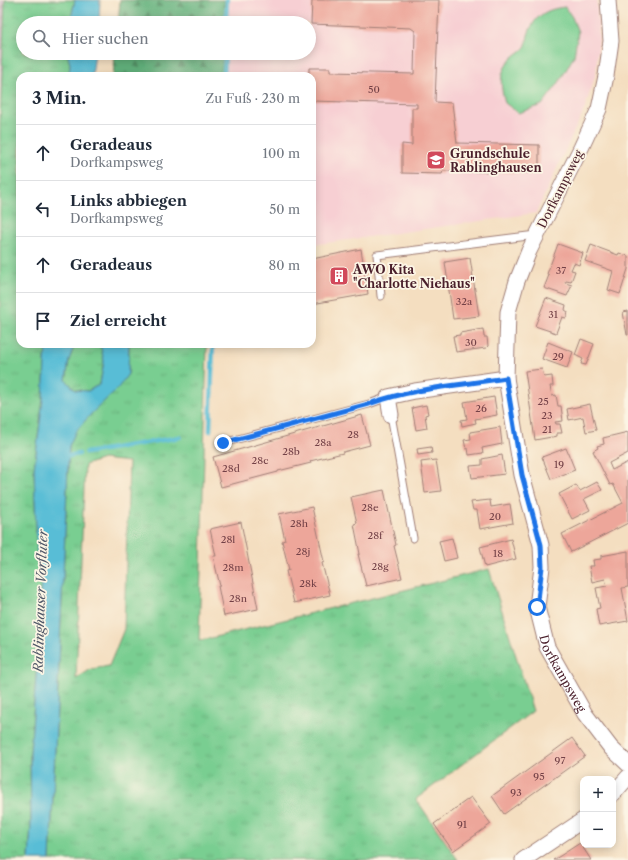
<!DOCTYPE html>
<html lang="de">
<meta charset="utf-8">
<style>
:root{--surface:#fff;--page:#f2f2f3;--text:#1f2937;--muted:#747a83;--line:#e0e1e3}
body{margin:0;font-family:"Libre Caslon Text",serif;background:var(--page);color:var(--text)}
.controls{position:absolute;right:12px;bottom:12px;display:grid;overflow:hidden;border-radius:8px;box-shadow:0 2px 10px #0003}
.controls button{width:36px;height:36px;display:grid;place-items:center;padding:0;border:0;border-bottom:1px solid var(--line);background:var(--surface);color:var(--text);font:20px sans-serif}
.stop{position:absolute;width:12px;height:12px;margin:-9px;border:3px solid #1a73e8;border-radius:50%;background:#fff}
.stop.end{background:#1a73e8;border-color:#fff;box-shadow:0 1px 4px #0008}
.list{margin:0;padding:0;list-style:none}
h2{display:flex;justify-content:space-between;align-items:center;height:52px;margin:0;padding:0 16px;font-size:17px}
h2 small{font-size:13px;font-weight:400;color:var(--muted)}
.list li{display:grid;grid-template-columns:26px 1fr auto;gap:12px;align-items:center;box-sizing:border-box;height:56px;padding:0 16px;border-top:1px solid var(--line)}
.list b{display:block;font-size:15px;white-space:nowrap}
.list p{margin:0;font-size:13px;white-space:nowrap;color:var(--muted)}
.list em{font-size:13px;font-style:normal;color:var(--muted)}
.icon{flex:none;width:22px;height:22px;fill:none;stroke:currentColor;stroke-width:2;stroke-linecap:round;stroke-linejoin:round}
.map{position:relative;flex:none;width:628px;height:860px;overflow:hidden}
.search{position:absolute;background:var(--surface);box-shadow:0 2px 10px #0003;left:16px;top:16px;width:300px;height:44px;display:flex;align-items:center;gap:10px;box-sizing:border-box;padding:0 14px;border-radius:22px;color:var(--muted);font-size:15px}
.panel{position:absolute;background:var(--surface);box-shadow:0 2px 10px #0003;left:16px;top:72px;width:300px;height:276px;border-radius:12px}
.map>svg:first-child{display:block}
</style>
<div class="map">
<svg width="628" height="860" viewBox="0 0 628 860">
<defs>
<pattern id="industrial-furrows" width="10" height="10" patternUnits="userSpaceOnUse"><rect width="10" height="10" fill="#d2bdc7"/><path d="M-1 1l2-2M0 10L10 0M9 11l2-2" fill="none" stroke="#b6a2ab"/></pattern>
<pattern id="grass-tufts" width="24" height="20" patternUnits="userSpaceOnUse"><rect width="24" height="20" fill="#79ce91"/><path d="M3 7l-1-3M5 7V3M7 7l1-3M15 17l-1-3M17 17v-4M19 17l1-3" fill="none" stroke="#6ab07d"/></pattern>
<pattern id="forest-firs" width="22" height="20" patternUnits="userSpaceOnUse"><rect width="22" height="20" fill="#62b17b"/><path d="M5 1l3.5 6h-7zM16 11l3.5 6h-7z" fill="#538f65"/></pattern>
</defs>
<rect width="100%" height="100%" fill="#fcf5e5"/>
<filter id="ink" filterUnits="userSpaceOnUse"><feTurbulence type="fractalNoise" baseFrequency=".025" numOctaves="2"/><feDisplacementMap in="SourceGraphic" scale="8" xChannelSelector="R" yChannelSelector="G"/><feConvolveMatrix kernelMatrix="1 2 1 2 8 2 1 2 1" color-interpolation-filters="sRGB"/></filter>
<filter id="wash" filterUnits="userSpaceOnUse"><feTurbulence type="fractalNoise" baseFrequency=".012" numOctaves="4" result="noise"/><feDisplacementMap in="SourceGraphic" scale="16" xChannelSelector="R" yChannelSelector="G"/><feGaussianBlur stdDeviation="0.9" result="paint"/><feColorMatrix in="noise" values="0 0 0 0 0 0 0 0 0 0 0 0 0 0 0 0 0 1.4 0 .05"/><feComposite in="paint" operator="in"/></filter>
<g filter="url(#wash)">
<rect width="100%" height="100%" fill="#f4dec0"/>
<path fill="#f7cfd3" d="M225,0H597L599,38L596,73L585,108L536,213L312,245V76H222L223,53H309V23H224Z"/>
<path fill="url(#industrial-furrows)" d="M0,0H5L0,123Z"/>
<g fill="url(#grass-tufts)" stroke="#62765e" fill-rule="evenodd">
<path d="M5,0H75L70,23H23V53H67L70,64L69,76H20V344H46L43,399L34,469L37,562L41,573L38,651L30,753L31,823L29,860H0V123Z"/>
<path d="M75,344H100L104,360L100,384L88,391L75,390L66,380L69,360Z"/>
<path d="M129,344H207L199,641L489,569L533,711L416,799L458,860H50L69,446L75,431L128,374ZM103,459L129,462L124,629L109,666L91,669L76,679L85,465Z"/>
</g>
<g fill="url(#forest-firs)" stroke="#566853">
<path d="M120,0H225L224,23H118Z"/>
<path d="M115,53H223L222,76H113Z"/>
</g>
<path fill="#79ce91" stroke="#62765e" d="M565,7L572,17L578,32L574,56L558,84L542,105L518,113L505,103C500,84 498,72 513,57C516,54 522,51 525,47C527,44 527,39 528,35C534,16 546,9 565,7Z"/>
<g fill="#58bdd6" stroke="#516e80">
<path d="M75,0H100L99,23H70Z"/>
<path d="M67,53H95L92,76H69L70,64Z"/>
<path d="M46,344H75L69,360L66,380L75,390L88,391L100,384L104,361L100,344H129L128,374L118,388L92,413L76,431L69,446L50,860H29L31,823L30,753L38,651L41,573L37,562L34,469L43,399Z"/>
</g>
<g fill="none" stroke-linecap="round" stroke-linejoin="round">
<g stroke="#58bdd6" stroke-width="4.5">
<path d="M226,23L227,0"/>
<path d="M224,76L225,53"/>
<path d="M210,431L213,344"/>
<path d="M86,453L180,437"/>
<path d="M63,457L79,454"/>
</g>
</g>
<g id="blocks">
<g fill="#eda69a">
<path d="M312,0H439L435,102L452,103L457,143L539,145V173L443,171L442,174L402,173V144L412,145V108H417V104L312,101V76H309V68H330V72L414,74L415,31L411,28L311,24Z"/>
<path d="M558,244L583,253L579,265L574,263L571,270L575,271L571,282L566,281L565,283L572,285L567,296L544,288L549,275L547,274Z"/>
<path d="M591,245L618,255L619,253L628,256V269L620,294L608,290L613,271L585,261Z"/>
<path d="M361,249L368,294L312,304V259Z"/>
<path d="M470,258L479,316L453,319L445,262Z"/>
<path d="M546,298L566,305L565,310L568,312L566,318L562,317L556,333L535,326Z"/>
<path d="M628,311V335H627L623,312Z"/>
<path d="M483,329L484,337H487L488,346L486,348L456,352L453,336L460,335V333Z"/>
<path d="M581,339L594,344L586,365L581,364L583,359L575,355Z"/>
<path d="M548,342L573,352L567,368L542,359Z"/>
<path d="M542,369L544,377L552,376L553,386H550L552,396L556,395L558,406H561L563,421L555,422L556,424H560L562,433H557V436L535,440L525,371Z"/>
<path d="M494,397L497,415L475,419L476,423L462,426L461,420L467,419L464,402Z"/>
<path d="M590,404L596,430L586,432L583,417L569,420L567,409Z"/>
<path d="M426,405L428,414L425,415L427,428L416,430L412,408Z"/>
<path d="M362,415L370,445L343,452V453L310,461L311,463L278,471V472L221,487L213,457Z"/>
<path d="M500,427L502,444L482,448L483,453L469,455L468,448L466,449L464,440L471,439L470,432Z"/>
<path d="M628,432V453L609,463L612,470L628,462V523L571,552L562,534L623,503L613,484L610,485L593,451L598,448L597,446L604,444L603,438Z"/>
<path d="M431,447L432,453L418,455L417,449Z"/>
<path d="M566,448L575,470L551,479L542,457Z"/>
<path d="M502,455L505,474L472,478L470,466L482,465V459Z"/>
<path d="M436,460L441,491L425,493L421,462Z"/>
<path d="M597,482L602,490L584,499L590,510L572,519L559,494L576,485L580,491Z"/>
<path d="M384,490L396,545L394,546L402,578L366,586L358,554H360L354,524L357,523L351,497Z"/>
<path d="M490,500L491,507L510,504L513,523L480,529L477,510H473L471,502Z"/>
<path d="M312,507L324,562L322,563L330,595L294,603L286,571L289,570L282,541L285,540L279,514Z"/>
<path d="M241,522L258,609L224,616L218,586H220L213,556H216L210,529Z"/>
<path d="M452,538L457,558L444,561L439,541Z"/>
<path d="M511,539L516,559L485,567L480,547Z"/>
<path d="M628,551V587L622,588L628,621L599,626L596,609L600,608L596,588L607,586L605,579L592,582L589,566H594L593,560L601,559V556Z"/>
<path d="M572,738L585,756L504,814L492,796Z"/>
<path d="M471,797L491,824L453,851L434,824Z"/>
<path d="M580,843L591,860H553L560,856Z"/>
</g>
</g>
</g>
<g filter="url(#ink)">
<use href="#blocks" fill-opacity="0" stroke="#9f7e76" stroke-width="1"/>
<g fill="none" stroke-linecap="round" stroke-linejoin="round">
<defs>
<g id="service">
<path d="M381,296L377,255L536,235"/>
<path d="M391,415L413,538"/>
<path d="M223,443L369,404L388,397"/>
</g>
<g id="minor">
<path id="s1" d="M608,0L611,41L606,76L599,109L581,148L529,251L517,281L508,312L506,378L522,475L541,545L542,567L537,607L547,647L585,714L611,748L628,764"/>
<path d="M391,415L388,397L415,391L506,378"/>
<path d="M613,794L628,777"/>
<path d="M523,860L583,820"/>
</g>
</defs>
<use href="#service" stroke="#9f7e76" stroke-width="9"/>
<use href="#minor" stroke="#9f7e76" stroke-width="17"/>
<use href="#service" stroke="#fff" stroke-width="7"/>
<use href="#minor" stroke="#fff" stroke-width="15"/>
</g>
</g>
<g fill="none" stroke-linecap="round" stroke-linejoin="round" filter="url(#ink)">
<path stroke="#1a73e8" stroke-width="5" d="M223,443L369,404C413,388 461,385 506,378L522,475L541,545L542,567L537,607"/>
</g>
<defs>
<symbol id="school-square" viewBox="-11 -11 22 22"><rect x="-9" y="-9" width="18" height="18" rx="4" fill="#d1495b" stroke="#fcf5e5"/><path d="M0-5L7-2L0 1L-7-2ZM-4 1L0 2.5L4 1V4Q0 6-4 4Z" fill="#fff"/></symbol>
<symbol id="building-square" viewBox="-11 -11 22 22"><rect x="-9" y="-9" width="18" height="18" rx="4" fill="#d1495b" stroke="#fcf5e5"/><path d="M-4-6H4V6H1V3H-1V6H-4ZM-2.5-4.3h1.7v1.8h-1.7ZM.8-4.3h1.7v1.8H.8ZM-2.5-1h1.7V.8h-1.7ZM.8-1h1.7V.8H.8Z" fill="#fff"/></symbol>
</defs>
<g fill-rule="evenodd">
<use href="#school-square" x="425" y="149" width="22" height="22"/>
<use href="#building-square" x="328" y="265" width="22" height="22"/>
</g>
<g text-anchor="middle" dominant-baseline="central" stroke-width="3.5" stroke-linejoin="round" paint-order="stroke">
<g font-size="10" fill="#734147">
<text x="374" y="89">50</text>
<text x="561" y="270">37</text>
<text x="464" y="301">32a</text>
<text x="553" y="314">31</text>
<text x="471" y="342">30</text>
<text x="558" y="356">29</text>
<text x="543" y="401">25</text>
<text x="481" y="408">26</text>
<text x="547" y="415">23</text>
<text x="547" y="429">21</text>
<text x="353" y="434">28</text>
<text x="323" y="442">28a</text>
<text x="291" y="451">28b</text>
<text x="260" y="460">28c</text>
<text x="559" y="464">19</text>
<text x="231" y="468">28d</text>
<text x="370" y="507">28e</text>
<text x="495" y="516">20</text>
<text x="299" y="523">28h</text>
<text x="375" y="535">28f</text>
<text x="228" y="539">28l</text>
<text x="303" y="551">28j</text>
<text x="498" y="553">18</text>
<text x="380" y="566">28g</text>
<text x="233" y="567">28m</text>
<text x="308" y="583">28k</text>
<text x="238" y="598">28n</text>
<text x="560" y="760">97</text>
<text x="539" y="776">95</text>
<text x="516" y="792">93</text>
<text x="462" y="824">91</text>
</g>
<g font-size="12" font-weight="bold" fill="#4a1f2b" stroke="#fcf5e5" text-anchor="start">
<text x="450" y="153">Grundschule<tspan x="450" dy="14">Rablinghausen</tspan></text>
<text x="353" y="269">AWO Kita<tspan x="353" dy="14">"Charlotte Niehaus"</tspan></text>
</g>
<g font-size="12" fill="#4a1f2b" stroke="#fcf5e5">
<text transform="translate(560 189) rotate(-63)">Dorfkampsweg</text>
<text stroke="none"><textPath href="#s1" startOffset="704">Dorfkampsweg</textPath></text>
</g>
<g font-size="13" font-style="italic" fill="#4f5667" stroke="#fcf5e5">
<text transform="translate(40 601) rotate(-88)">Rablinghauser Vorfluter</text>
</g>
</g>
</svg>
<div class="controls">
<button>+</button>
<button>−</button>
</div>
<div class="stop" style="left:537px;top:607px"></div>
<div class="stop end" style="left:223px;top:443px"></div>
<div class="search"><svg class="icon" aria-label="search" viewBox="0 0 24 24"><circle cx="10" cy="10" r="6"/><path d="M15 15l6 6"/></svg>Hier suchen</div>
<section class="panel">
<h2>3 Min.<small>Zu Fuß · 230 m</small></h2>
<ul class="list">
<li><svg class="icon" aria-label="ahead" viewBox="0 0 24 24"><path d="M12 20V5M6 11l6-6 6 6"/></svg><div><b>Geradeaus</b><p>Dorfkampsweg</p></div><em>100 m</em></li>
<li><svg class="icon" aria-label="left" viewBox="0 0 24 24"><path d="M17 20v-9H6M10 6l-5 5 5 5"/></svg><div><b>Links abbiegen</b><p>Dorfkampsweg</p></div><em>50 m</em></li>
<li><svg class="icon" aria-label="ahead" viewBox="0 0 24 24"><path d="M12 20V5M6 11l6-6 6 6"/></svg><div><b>Geradeaus</b></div><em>80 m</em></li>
<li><svg class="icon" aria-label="arrive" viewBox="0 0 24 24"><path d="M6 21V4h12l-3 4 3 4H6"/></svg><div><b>Ziel erreicht</b></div></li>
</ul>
</section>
</div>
